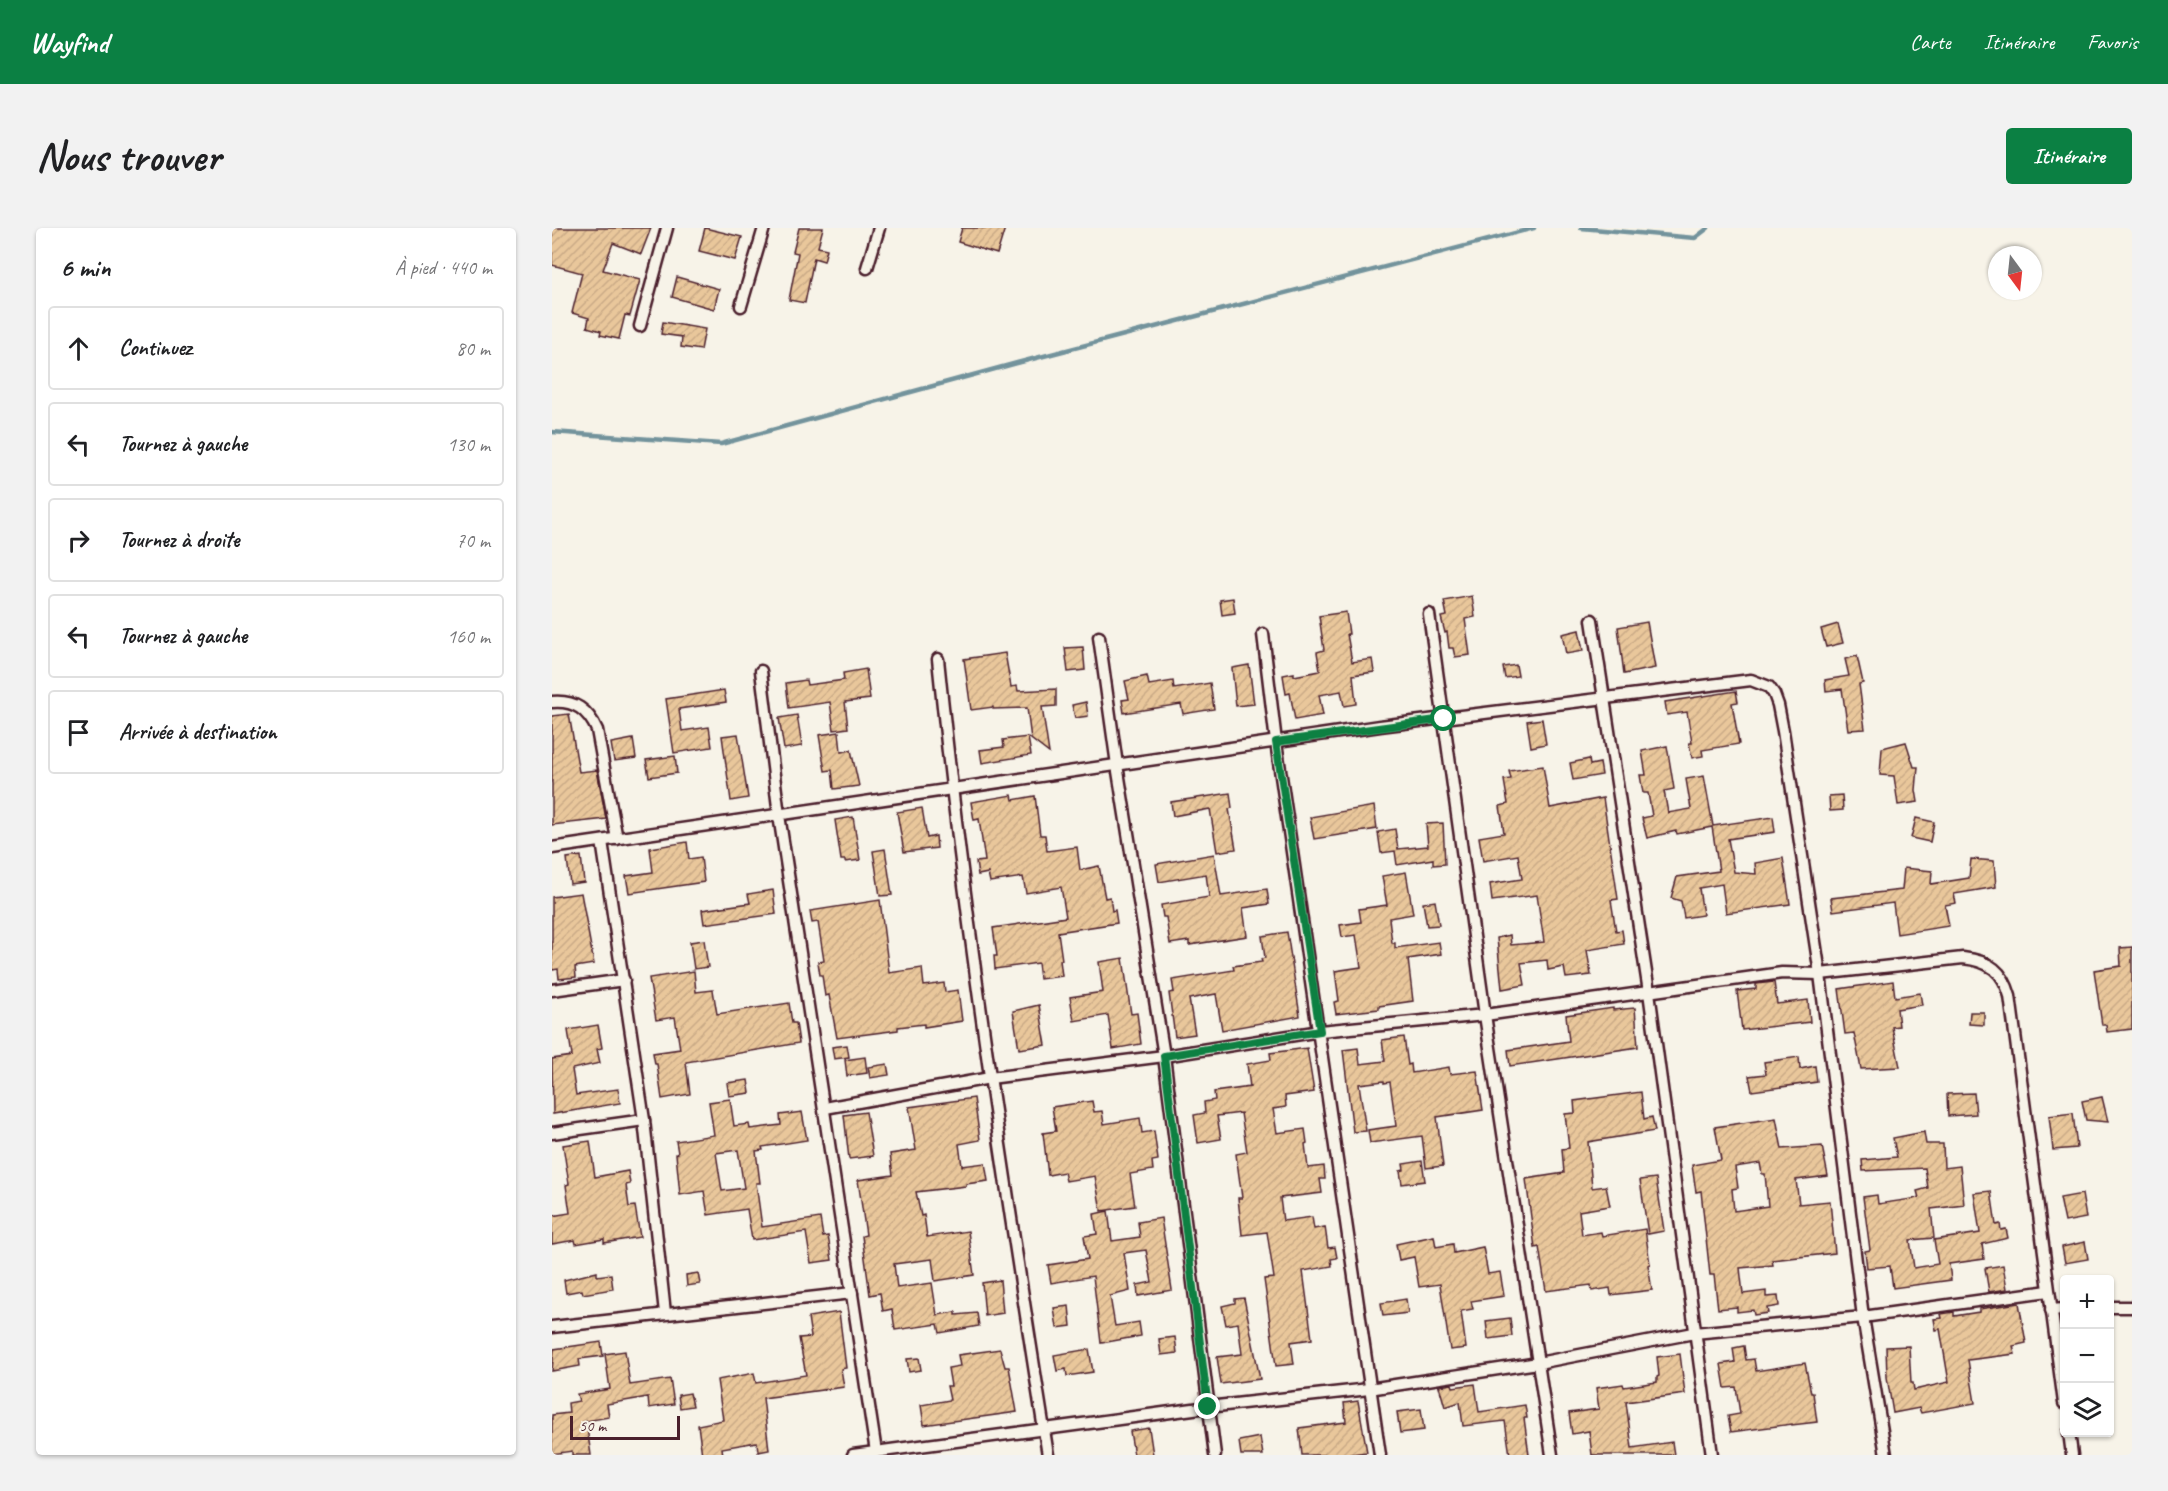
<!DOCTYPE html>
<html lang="fr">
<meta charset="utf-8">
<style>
:root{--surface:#fff;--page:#f2f2f2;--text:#202124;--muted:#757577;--line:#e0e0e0;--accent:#0b8043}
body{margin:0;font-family:Caveat,sans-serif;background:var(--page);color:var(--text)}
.controls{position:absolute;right:18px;bottom:18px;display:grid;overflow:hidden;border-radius:6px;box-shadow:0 2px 4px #0004}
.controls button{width:54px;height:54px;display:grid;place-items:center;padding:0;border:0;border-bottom:2px solid var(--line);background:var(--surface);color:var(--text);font:30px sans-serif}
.compass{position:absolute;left:1436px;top:18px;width:54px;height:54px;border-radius:50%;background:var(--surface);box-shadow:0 2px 4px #0004;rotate:165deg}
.scale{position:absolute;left:18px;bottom:15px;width:110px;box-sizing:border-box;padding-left:6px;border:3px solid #4a1f2b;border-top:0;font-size:16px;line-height:21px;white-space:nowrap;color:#4a1f2b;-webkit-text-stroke:4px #f7f3e8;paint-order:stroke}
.stop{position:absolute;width:18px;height:18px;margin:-14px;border:4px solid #0b8043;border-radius:50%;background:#fff}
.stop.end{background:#0b8043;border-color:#fff;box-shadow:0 2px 6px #0008}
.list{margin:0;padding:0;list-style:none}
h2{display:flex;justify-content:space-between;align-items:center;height:78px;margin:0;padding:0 24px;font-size:26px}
h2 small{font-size:20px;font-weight:400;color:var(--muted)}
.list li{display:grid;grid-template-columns:39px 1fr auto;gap:18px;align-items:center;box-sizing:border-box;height:84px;margin:0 12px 12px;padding:0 12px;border:2px solid var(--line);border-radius:6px}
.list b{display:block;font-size:22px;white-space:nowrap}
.list em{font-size:20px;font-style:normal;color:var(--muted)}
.icon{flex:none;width:33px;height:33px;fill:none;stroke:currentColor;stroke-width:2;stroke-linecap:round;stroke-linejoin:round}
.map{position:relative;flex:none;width:1580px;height:1227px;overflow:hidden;border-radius:6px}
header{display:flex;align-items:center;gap:36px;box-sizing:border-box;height:84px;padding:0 30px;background:var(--accent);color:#fff}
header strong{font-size:28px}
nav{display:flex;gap:33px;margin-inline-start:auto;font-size:21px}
.intro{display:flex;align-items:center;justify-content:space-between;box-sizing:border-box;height:144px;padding:0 36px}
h1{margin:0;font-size:42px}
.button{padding:15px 27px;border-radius:6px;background:var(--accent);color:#fff;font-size:21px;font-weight:700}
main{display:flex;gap:36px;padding:0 36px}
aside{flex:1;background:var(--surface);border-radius:6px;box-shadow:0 2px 4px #0004}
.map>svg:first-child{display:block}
</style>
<header>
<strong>Wayfind</strong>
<nav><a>Carte</a><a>Itinéraire</a><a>Favoris</a></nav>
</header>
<div class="intro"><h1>Nous trouver</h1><a class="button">Itinéraire</a></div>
<main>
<aside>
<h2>6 min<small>À pied · 440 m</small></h2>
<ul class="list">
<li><svg class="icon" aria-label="ahead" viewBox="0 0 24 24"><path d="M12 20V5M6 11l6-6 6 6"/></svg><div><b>Continuez</b></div><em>80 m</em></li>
<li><svg class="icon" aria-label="left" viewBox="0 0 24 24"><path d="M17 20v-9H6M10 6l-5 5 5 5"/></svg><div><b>Tournez à gauche</b></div><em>130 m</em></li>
<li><svg class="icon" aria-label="right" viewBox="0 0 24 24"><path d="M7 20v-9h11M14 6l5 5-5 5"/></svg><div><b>Tournez à droite</b></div><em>70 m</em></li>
<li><svg class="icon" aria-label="left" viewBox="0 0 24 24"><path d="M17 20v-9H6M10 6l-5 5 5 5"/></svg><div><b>Tournez à gauche</b></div><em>160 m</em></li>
<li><svg class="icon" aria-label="arrive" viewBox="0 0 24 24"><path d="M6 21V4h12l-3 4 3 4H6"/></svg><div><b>Arrivée à destination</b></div></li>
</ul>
</aside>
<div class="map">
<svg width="1580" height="1227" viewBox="0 0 1580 1227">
<defs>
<pattern id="building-hatch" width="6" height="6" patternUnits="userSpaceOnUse" patternTransform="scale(1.5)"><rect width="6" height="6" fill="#e9c79b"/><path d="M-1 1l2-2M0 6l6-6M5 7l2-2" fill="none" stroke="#c9aa86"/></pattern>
</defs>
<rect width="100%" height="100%" fill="#f7f3e8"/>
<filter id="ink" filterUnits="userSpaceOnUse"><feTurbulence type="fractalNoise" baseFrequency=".0167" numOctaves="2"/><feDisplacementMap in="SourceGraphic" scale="12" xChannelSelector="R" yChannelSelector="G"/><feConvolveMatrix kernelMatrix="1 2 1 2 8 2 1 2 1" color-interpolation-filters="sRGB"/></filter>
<g filter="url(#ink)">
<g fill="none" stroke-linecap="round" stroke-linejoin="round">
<g stroke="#73939c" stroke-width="4.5">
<path d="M1029,0L1143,10L1156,0"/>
<path d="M0,204L169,216L465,135L982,0"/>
</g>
</g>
<g fill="url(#building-hatch)" stroke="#4a1f2b" stroke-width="1.5" fill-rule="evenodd">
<path d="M0,0H99L89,26L61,15L51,42L88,52L78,88L73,87L67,111L48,107L49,103L35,99L37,90L20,85L30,45L0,37Z"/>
<path d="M153,0L190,9L183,32L147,23Z"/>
<path d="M247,0H271L266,19L275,21L272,33L262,30L253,75L237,72L246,25L241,24Z"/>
<path d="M410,0H453L445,26L406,14Z"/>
<path d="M125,49L167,61L162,81L120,69Z"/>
<path d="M111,94L153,101L149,122L129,119L130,109L109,106Z"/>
<path d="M920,368L923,389L913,391L918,427L903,429L901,420H897L895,404L893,405L889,389L895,388L892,373Z"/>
<path d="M681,370L683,385L670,387L668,372Z"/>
<path d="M794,384L797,406H795L800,434L820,431L822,444L801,447L804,476L792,478L789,463L767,467L771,487L743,492L738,465L734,466L731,447L742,445V448L768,443L765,424L772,422L767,388Z"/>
<path d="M1095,394L1103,440L1072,446L1066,399Z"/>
<path d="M1286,396L1291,415L1274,419L1269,401Z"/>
<path d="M1027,402L1031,423L1014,426L1010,406Z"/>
<path d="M531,419L533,442L516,444L513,420Z"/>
<path d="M453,425L459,459L465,458L466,463L504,461V478L490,479L497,525L479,511L475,480L441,481V479L419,482L412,431Z"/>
<path d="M1305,428L1311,455L1307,456L1313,501L1296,502L1290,461L1274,463L1273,452L1297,448L1293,431Z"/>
<path d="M697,437L702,476L684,478L680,440Z"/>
<path d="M964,437L966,448L953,450L951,439Z"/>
<path d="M314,441L318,471L293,474L296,500L282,502L278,474L237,480L234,455L254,452L255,457L292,452L291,445Z"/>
<path d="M595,448L597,457L621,453L622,461L658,455L662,481L631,486L629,476L572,485L570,472L577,471L573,453Z"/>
<path d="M172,462L174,474L127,481L130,503L157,499L160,519L122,525L114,471Z"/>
<path d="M1184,463L1186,474L1180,475L1187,516L1150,522L1151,528L1140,530L1137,515H1140L1135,484L1115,487L1113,474Z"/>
<path d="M534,474L536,488L523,490L520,477Z"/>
<path d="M17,486L27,544L45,542L54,591L0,597V488Z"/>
<path d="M245,487L250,518L232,521L227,490Z"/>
<path d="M990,491L994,516L979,519L975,493Z"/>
<path d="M287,504L289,524L299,522L307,558L282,561L280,542L273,543L267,507Z"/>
<path d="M186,506L196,570L179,573L170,508Z"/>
<path d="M476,509L479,527L430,535L428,522L452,519L451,512Z"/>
<path d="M81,511L84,530L62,533L59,515Z"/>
<path d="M1354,514L1362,539H1366L1364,562L1366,574L1346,577L1342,548L1328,547L1330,520Z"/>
<path d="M1115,518L1122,561L1112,563L1116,585L1139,581L1134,551L1152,548L1161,598L1221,589L1223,604L1176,611L1182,644L1204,646L1203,635L1231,630L1238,676L1174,685L1170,656L1147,660L1151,687L1132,690L1129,673L1119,670L1125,649L1167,643L1160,599L1125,606L1124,603L1095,610L1090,590L1100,588L1096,565H1091L1088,547H1094L1090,523Z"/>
<path d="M123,528L125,545L97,549L94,532Z"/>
<path d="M1037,531L1038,537L1048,535L1050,547L1021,552L1018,535Z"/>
<path d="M991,538L998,580L1051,570L1066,671L1059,672L1064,703L1070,702L1072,716L1035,722L1039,747L1014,750L1012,739L996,742L995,732L969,735L973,757L950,761L945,710L958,707L959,717L992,714L985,667L940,673L938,656L970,651L966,627L931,633L927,609L952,605L948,578L956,576L952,552L959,551L957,543Z"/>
<path d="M678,565L680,580L677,581L684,621L665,624L658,581L621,588L619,574Z"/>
<path d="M460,567L461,572L483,568L488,607H493L495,623L525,619L528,642L547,638L553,670L558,669L560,683L563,682L565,695L506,704L510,732H508L510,748L488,751L486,735L443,741L442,728H445L441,700L514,689L509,659L474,665L471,649L438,654L436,645L426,647L424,634L433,633L427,591L422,592L419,574Z"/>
<path d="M1290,567L1291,582L1278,583L1277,568Z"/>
<path d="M822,578L825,601L762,611L758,589Z"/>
<path d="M370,580L375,610L384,608L385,620L352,624L345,584Z"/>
<path d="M301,589L308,632L293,634V632H289L283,592Z"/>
<path d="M1364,590L1382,594L1378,614L1359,610Z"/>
<path d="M891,595L893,636L881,637V631L845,637L843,623L829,625L826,604L843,601L846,621L876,618L874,596Z"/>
<path d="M135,614L137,631L149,629L152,654L77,665L74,648L101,644L98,620Z"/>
<path d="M333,621L340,667L328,668L321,623Z"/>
<path d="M662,626L669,668L715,661L717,676L691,680L695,708L637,717V713L618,716L614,689H611L609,677L657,669L654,646L607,654L604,636Z"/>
<path d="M29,628L32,654L18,656L15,630Z"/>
<path d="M1419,631L1442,633L1444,659L1402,666L1404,675L1393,677L1397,698L1345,706L1341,675L1281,683L1279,670L1350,662L1352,640L1380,643L1379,656L1417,650Z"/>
<path d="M854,644L861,686L837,690L840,715H843V720L887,714L889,726L856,731L861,773L827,778V781L784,786L782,774L787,773L783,743L809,739L804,707L790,709L788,697L809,694L807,681L835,677L830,648Z"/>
<path d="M221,662L224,686L152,696L150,682L198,675L196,666Z"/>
<path d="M29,665L42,736L23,739L24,749L7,751L6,741L0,742V669Z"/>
<path d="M328,672L337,745L370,740L372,758L392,755L393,764L406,762L410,793L372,799V796L346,799V802L285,810L277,767L273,768L270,747H268L266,734L272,733L266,694L260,695L258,683Z"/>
<path d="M883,673L887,697L875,698L871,675Z"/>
<path d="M735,704L748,788L670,802L664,766L637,771L643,806L623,809L617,765L622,764L620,752L682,742L681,738L710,734L709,731L713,730L710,708Z"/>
<path d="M152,712L156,739L142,741L138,714Z"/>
<path d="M1580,719V801L1555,804L1554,797H1550L1542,742L1569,738L1568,720Z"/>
<path d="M571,730L579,786L585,785L589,816L561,821L556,787L522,793L518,769L551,764L547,734Z"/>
<path d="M142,743L144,764L161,762L165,786L237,775L240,795H244L247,815L134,834L138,866L110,871L105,836H103L101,825L128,821L123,789L104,792L97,750Z"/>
<path d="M1341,753L1343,769L1368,765L1370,777L1345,781L1347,798L1340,799L1348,839L1309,841L1302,805L1293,806L1287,761Z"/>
<path d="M1222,754L1225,776L1256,772L1258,794L1190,802L1185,763L1204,761V756Z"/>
<path d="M487,777L494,817L467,821L461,783Z"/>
<path d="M1061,780V782L1083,780L1086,819L958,838L956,822L1017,813L1014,787Z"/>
<path d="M1418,784H1432V797L1417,796Z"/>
<path d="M46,797L50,820L45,821L48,835L20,841L24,867L66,861L68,875L1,886L0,831L20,828L16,802Z"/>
<path d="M852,809L856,837L859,836L860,845L897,839L898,846L925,843L931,882L885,889L891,938L874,940L870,908L818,915L816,902L844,898L838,854L832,855V853L807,856L814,903L801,904L791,822L806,820L808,836L833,833L830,812Z"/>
<path d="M295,817L297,829L282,831L280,819Z"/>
<path d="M755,820L762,864L733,868L734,879L721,881L725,905L753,901L755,915L753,916L756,940L772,938L773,951H768L770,965L728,970L731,993L760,989L762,1001L773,999L776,1020L783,1019L785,1030L779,1031L780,1038L751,1043L760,1111L739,1114L742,1136L724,1138L712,1051L722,1050L715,1004L690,1007L686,970H690L684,926L695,924L689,885L665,888L669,911L646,915L642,887L653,885L652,874L663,872L662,864L698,859L695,836L719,832L718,825Z"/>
<path d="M313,829L315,845L295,848L293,832Z"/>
<path d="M1247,829L1248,841L1263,838L1265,854L1200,863L1197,848L1214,846L1212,834Z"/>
<path d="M335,836L337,847L318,850L316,839Z"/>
<path d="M196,852L198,865L177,868L175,855Z"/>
<path d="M1089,864L1092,891L1100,889L1103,903L1036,914L1040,960L1054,958L1058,978L1027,983L1030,1007L1049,1004L1050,1008L1093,1001L1098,1036L1096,1037L1100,1062L1059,1067L1058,1060L1040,1063L1039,1057L994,1063L987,1019L983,1020L974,951L1012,945L1010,921L1017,920L1013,886L1023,885L1022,873Z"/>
<path d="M1422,865L1424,886L1396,888L1395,866Z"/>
<path d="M1550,869L1556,894L1534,892L1530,873Z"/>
<path d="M422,870L428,912L407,916L410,938L433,935L436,953L414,956V958L364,964L369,988L372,987L375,1009L416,1003L422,1047L383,1053L380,1031L342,1036L345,1060L380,1055L385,1087L404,1084V1087L425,1085L427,1098L388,1105L386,1096L343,1102L340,1081L331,1083L328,1065L318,1067L310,1008L314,1007L306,952L341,947L338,926L364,922L357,879Z"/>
<path d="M178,871L182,898L197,896L198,901L229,897L228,887L250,884L255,912L210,919L211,922L204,923L208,955H204L210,999L268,990L271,1009L276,1008L280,1032L259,1035L254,1004L200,1012L195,981L156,987L152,963L128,967L124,926L126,925L124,913L162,907L157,874ZM186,922L192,960L170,963L164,925Z"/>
<path d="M540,873L542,884L550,883L552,896L588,890L590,905L602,903L606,932L600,933L601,942L578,946L583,978L549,983L543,948L514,953L512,944L496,947L491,905L504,903L500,879Z"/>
<path d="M314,884L321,928L297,931L292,887Z"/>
<path d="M1521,885L1525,920L1501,922L1497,888Z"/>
<path d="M1224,890L1230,921L1270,918L1276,948L1244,952L1247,976L1278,973L1283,1025L1220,1032L1221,1037L1188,1040L1191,1066L1214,1063V1069L1226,1068L1227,1078L1215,1080L1216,1085L1202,1087L1201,1082L1185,1084V1079L1166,1081L1162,1047H1158L1149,963L1144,964L1140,937L1169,932L1163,899ZM1208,935L1210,946H1213L1216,978L1182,983L1180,961L1186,960L1183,939Z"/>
<path d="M1372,904L1374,916H1391L1392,940L1408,938L1412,977L1379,981L1382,1010L1358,1012L1362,1040L1386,1036L1382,1012L1428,1005L1422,965L1439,963L1444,997L1448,996L1449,1002L1454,1001L1456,1010L1430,1016L1432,1031L1397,1036L1399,1052L1341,1060L1338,1038L1315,1040L1313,1023L1318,1022L1311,969L1325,967L1326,976L1367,970L1365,963L1376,960L1373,940L1311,943L1310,932L1345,929L1341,910Z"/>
<path d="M38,913L43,949L76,943L78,956L74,957L77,979L83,978L88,1009L52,1015V1011L24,1016L23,1012L0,1016V988L18,985L14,957L17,956L11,917Z"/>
<path d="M870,933L873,953L850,956L848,943L852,942L851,936Z"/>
<path d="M1104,950L1112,1003L1096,1006L1088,952Z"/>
<path d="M1530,966L1534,990L1513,994L1508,970Z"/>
<path d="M556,983L560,1013L588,1009L586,994L609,990L620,1062L586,1068L585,1057L600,1054L594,1022L572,1025L578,1063L558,1068L563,1098L587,1094L589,1108L549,1115L541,1048L499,1055L496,1037L536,1031L532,1008L545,1006L542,986Z"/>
<path d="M882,1008L884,1019L901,1016L902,1025L931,1019L936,1046L948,1044L952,1068L919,1073L921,1081L909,1083L914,1120L898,1122L888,1056L867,1059L862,1029L847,1032L844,1016Z"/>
<path d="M1533,1014L1536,1031L1513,1035L1510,1019Z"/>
<path d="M1451,1037L1455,1061L1437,1064L1433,1040Z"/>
<path d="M45,1044V1048L59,1046L61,1061L31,1066L30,1062L14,1065L12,1052Z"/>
<path d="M146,1045L148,1056L135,1058L134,1047Z"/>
<path d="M448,1052L451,1085L433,1088L430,1055Z"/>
<path d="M692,1070L708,1151L669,1156L665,1129L690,1126L686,1095L674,1097L670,1078L683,1075V1071Z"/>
<path d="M854,1071L856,1085L831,1088L829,1075Z"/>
<path d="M1467,1075L1474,1115L1461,1118L1463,1126L1416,1132L1423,1175L1369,1185L1367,1180L1341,1185L1335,1149L1334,1119L1357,1118L1359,1155H1361L1362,1162L1397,1154L1388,1101L1384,1102L1382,1091L1390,1090L1389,1086L1402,1084V1088L1427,1084V1081Z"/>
<path d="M517,1078L519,1098L505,1100L502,1080Z"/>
<path d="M287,1084L294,1140L289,1141L292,1159L211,1170L217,1222L206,1224L205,1214L170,1220L171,1227H150L146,1197L171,1192L165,1152L202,1145L204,1155L254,1147L247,1110L259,1109L256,1089Z"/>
<path d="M958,1090L960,1108L936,1111L934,1093Z"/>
<path d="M623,1109L625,1125L609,1127L607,1111Z"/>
<path d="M49,1114L51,1128L27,1131L28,1138L0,1143L2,1121Z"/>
<path d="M1192,1118L1194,1132L1202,1131L1204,1143L1253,1135L1259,1165H1261L1265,1194L1240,1197V1196L1179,1204L1176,1188L1188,1186L1184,1159L1173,1160L1169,1136L1183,1134L1181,1120Z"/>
<path d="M448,1121L453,1139H457L465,1184L372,1197L369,1177L398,1172L395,1158H399L396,1140L408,1138L406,1127Z"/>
<path d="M537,1121L541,1144L515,1148L514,1141L505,1143L502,1127Z"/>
<path d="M73,1123L78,1157L118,1151L122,1176L97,1180L96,1169L55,1176L57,1189L34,1193L39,1227H20V1223L0,1226V1187L17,1185L16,1175L27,1173L25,1166L58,1161L53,1126Z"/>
<path d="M1128,1126L1133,1166L1074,1174L1080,1220L1120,1214L1122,1227H1040L1037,1203L1020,1206L1017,1185L1047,1181L1044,1160L1071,1156L1072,1159L1105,1154V1149L1107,1148L1105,1129Z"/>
<path d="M367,1130L369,1142L357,1144L355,1131Z"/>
<path d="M900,1156L901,1159L923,1156L927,1184L973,1177L975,1190H972L977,1227H958L953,1193L911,1198L908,1174L893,1179L887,1158Z"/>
<path d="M138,1165L141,1178L128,1180L126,1167Z"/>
<path d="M806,1173L815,1224L793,1227H750L747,1200L794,1194L792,1175Z"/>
<path d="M869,1181L872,1202L848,1205L845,1184Z"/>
<path d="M597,1200L601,1227H582L578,1203Z"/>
<path d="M708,1209L711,1227H689L687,1213Z"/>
</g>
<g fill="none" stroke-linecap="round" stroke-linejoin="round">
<defs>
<g id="minor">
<path d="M315,40L327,0"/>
<path d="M189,78L212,0"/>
<path d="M88,98L115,0"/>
<path d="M877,386L933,787L1000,1227"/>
<path d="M1040,392L1097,764L1160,1227"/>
<path d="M711,406L724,514L828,1227"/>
<path d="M547,409L565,537L612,828L663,1227"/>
<path d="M386,431C413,698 454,963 496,1227"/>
<path d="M209,443L227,587L324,1224"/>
<path d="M0,474C23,472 36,482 45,502L65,611"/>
<path d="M50,613L92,892L113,1085"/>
<path d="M0,620L828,498L1199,452L1217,459L1222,466L1226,477L1231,503L1268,746L1311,1089L1334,1227"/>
<path d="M0,762L72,752"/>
<path d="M273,880L438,850L612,828L768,803L933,787L1230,745L1268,746L1411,730C1438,733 1451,743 1458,768L1512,1175"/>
<path d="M0,905L92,892"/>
<path d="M1558,1079H1580"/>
<path d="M1499,1082L1512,1081"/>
<path d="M0,1099L300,1065"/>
<path d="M1517,1204L1520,1227"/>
<path d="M301,1227L656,1179L817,1161L986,1135L1142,1105L1311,1089L1496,1063"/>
</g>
</defs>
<use href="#minor" stroke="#4a1f2b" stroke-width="15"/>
<use href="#minor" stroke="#f7f3e8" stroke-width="10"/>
</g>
</g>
<g fill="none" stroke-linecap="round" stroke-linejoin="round" filter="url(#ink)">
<path stroke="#0b8043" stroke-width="8" d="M656,1179L612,828L768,803L724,514L892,491"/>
</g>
</svg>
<div class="controls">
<button>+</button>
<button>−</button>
<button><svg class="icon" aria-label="layers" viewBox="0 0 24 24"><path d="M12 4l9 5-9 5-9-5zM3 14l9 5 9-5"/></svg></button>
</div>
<svg class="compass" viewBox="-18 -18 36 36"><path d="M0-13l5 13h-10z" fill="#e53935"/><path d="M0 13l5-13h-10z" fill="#757577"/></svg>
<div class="scale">50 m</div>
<div class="stop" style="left:892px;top:491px"></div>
<div class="stop end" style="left:656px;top:1179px"></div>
</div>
</main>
